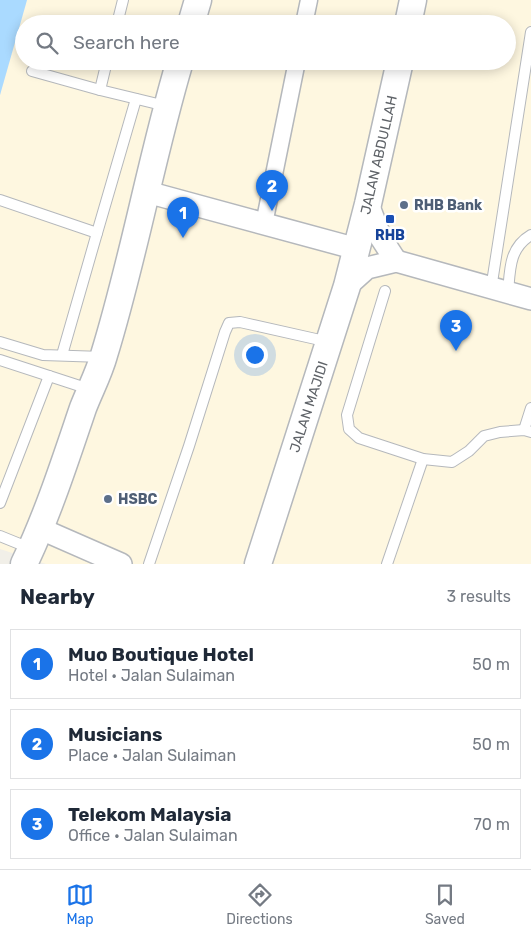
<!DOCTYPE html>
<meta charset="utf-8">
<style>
:root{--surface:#fff;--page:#f6f6f7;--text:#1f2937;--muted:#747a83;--line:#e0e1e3;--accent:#1a73e8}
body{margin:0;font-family:Rubik,sans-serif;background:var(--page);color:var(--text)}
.you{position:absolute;left:254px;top:354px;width:18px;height:18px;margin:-12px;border:4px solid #fff;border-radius:50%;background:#1a73e8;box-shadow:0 0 0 8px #1a73e833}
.badge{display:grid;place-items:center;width:32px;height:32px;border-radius:50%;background:var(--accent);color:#fff;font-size:16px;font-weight:700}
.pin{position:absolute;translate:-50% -41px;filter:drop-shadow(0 1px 2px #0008)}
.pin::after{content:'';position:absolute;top:26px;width:18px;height:15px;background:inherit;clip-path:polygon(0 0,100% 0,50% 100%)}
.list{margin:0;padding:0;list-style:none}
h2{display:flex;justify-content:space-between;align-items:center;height:65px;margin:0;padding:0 20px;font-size:21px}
h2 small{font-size:16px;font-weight:400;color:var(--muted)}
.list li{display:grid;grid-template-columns:32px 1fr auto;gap:15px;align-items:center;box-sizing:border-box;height:70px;margin:0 10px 10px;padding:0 10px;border:1px solid var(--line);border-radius:0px}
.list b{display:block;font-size:19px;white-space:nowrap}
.list p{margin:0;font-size:16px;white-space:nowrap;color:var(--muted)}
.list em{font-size:16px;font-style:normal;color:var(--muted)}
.icon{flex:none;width:28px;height:28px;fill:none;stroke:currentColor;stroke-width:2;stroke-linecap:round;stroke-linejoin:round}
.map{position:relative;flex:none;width:531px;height:564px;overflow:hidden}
.search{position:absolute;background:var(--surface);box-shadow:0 2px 12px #0003;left:15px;right:15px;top:15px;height:55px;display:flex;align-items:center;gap:12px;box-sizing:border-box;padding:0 18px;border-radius:28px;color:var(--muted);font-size:19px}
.sheet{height:305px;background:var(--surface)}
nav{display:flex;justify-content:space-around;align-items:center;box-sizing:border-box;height:70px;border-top:1px solid var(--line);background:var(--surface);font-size:14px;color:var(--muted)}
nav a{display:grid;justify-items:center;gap:2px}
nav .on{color:var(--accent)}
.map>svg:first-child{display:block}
</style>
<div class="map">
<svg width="531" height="564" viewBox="0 0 531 564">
<rect width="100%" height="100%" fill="#f1efe8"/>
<path fill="#fef7e0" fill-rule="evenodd" d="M27,0H531V564H46L0,549V95ZM24,24H507V61H24Z"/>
<path fill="#aadaff" d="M0,0H27L0,95Z"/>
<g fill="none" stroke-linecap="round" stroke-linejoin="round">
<defs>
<g id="service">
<path d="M117,24L123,0"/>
<path d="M107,61L100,90L166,106"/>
<path d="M32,71L100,90"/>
<path d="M0,200L97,233L62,355"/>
<path d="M97,233L136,99"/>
<path d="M491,289L531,32"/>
<path d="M385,291L347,415L349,429L359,438L423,459L452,462L469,451L484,436L500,432L524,430L531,432"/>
<path d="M508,293C510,270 509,248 531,235"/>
<path d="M0,342L43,355L103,357"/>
<path d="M0,360L89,389"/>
<path d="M524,430L531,408"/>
<path d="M0,503L49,376"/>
<path d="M0,536L32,549"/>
<path d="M149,564L189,446L225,332L229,323L240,322L329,342"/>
<path d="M387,564L423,459"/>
</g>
<g id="pedestrian">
<path d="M304,24L309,0"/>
<path d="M264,224L297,61"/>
</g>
<g id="minor">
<path d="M147,192L357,249"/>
<path d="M368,204L381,238L396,261"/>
<path d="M347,286L367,268L396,261L531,299"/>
<path d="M41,529L121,564"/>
</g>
<g id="tertiary">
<path d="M191,24L198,0"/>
<path d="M408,24L413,0"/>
<path d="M24,564C48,514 65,461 83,408C90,390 99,373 104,355C134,258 151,158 180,61"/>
<path d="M258,564L347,286L368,204L400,61"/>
</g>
</defs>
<use href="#service" stroke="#b5b8bc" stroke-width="12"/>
<use href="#pedestrian" stroke="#b5b8bc" stroke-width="19"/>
<use href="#minor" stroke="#b5b8bc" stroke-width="24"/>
<use href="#tertiary" stroke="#b5b8bc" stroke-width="29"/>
<use href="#service" stroke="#fff" stroke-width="10"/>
<use href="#pedestrian" stroke="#fff" stroke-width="16"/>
<use href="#minor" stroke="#fff" stroke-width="21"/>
<use href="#tertiary" stroke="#fff" stroke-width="26"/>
</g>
<g fill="#5c6f8a" stroke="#fff" stroke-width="2">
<circle cx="404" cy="205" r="5"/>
<circle cx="108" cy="499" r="5"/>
</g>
<rect fill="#1a4fb4" stroke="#fff" stroke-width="2" x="385" y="214" width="10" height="10" rx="2.5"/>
<g text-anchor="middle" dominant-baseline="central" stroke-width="5" stroke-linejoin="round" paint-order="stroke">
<g font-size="14" fill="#5f6368" stroke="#fff">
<text transform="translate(379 155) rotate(-77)">JALAN ABDULLAH</text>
<text transform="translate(309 407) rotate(-72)">JALAN MAJIDI</text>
</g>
<g font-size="14" font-weight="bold" fill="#4e5e75" stroke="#fff" text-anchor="start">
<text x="414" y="205">RHB Bank</text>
<text x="118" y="499">HSBC</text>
</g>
<g font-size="14" font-weight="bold" fill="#164399" stroke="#fff">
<text x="390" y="235">RHB</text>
</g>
</g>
</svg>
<div class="you"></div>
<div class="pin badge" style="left:183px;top:238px">1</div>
<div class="pin badge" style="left:272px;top:211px">2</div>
<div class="pin badge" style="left:456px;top:351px">3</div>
<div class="search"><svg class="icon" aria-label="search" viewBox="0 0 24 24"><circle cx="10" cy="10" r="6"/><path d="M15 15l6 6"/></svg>Search here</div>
</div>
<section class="sheet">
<h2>Nearby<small>3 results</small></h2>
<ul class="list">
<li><span class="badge">1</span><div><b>Muo Boutique Hotel</b><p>Hotel · Jalan Sulaiman</p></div><em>50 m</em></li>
<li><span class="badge">2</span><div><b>Musicians</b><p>Place · Jalan Sulaiman</p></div><em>50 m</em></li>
<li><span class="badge">3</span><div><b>Telekom Malaysia</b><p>Office · Jalan Sulaiman</p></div><em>70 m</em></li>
</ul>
</section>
<nav>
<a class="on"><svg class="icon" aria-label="map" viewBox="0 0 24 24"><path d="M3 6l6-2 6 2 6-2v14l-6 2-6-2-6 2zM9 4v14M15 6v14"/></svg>Map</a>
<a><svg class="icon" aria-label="directions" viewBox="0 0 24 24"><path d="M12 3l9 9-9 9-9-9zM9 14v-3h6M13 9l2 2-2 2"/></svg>Directions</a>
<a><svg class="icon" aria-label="saved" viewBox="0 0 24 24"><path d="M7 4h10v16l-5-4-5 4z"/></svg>Saved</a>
</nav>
